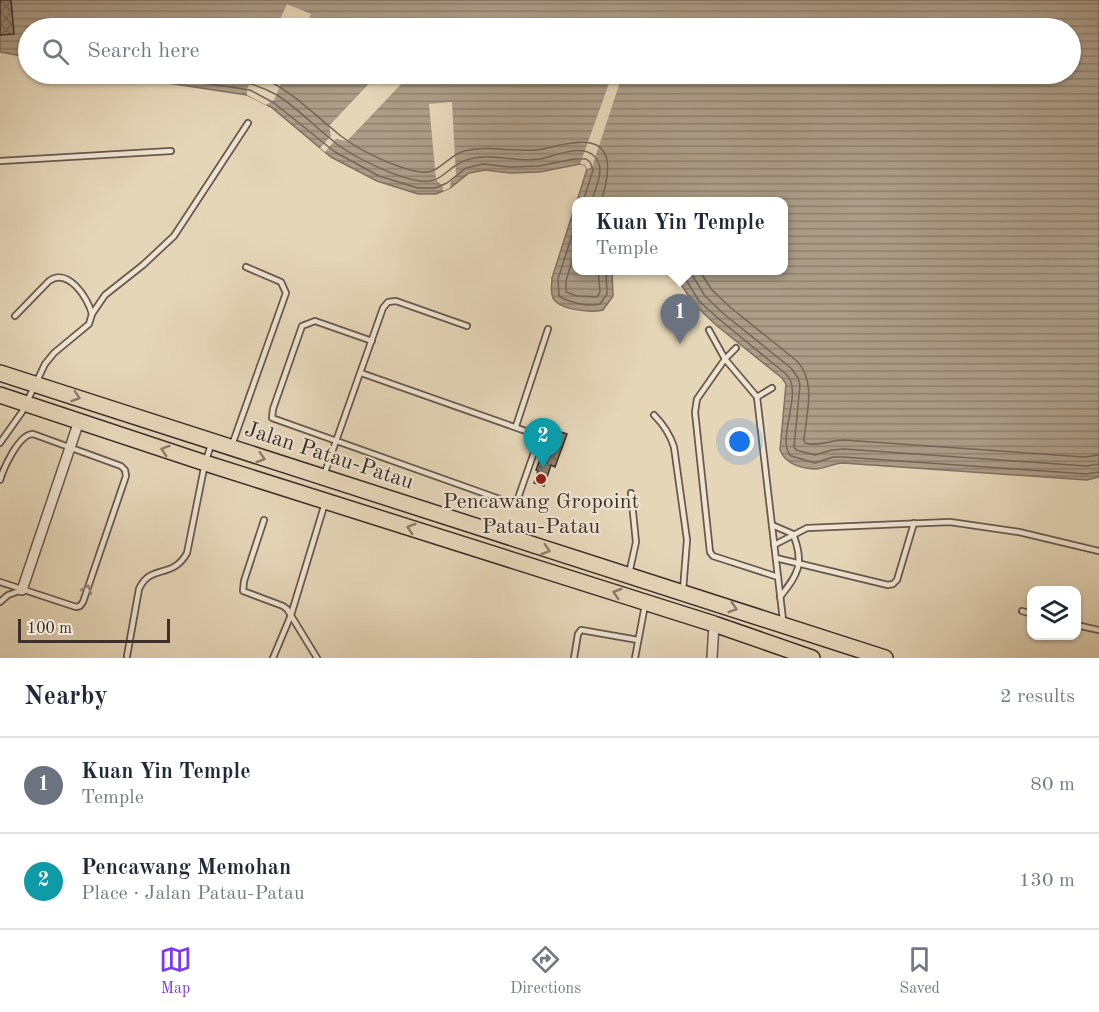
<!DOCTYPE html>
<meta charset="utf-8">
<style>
:root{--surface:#fff;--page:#f6f6f7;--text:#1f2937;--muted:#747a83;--line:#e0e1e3;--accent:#7c3aed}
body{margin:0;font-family:"Old Standard TT",serif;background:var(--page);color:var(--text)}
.controls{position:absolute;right:18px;bottom:18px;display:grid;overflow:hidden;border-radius:12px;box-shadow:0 2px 4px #0004}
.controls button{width:54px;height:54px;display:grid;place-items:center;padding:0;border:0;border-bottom:2px solid var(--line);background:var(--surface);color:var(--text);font:30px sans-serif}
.scale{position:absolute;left:18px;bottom:15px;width:152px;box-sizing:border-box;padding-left:6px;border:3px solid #3d2f2a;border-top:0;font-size:16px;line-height:21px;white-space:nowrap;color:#3d2f2a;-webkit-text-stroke:4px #eee4d1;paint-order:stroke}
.you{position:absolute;left:740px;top:442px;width:21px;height:21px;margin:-15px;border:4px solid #fff;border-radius:50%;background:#1a73e8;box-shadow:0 0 0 9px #1a73e833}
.badge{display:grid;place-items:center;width:39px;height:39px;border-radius:50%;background:var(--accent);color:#fff;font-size:20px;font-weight:700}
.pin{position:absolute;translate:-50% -50px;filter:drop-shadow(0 2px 3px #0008)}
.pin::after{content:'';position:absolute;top:32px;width:21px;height:18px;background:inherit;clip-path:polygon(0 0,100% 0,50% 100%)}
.popup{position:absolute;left:572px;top:197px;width:216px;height:78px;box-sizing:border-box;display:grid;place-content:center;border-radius:12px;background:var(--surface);filter:drop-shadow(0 2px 4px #0005);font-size:20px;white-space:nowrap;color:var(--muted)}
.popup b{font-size:22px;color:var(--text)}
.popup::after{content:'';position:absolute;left:50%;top:100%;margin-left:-12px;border:12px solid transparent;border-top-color:var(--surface)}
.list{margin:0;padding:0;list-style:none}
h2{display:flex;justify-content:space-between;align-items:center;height:78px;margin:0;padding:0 24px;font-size:26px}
h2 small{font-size:20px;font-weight:400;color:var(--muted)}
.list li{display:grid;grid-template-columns:39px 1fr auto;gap:18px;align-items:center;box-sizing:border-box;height:96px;padding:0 24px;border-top:2px solid var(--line)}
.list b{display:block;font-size:22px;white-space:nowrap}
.list p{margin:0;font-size:20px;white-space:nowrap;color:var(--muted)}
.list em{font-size:20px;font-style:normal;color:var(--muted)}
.icon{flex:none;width:33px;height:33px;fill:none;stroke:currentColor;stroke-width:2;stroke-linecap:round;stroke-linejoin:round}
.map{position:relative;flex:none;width:1099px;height:658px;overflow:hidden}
.search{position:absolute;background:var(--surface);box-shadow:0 2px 4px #0004;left:18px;right:18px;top:18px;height:66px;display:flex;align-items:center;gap:15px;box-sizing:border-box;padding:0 21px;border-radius:33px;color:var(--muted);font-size:22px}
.sheet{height:270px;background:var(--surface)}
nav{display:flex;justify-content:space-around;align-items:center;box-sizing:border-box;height:84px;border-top:2px solid var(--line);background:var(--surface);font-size:16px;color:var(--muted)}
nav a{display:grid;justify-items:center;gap:3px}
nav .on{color:var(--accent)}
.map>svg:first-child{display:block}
</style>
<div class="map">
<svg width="1099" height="658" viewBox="0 0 1099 658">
<defs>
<pattern id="water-rules" width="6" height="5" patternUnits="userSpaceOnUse" patternTransform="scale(1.5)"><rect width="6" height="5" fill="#ac9d88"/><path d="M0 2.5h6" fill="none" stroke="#8d806f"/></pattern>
<pattern id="building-cross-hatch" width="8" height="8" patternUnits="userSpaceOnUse" patternTransform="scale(1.5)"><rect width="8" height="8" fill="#948674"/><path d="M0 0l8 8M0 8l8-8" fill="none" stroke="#7a6e5f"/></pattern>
</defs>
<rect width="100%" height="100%" fill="#e5d6b8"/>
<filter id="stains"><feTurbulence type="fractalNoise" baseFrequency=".00333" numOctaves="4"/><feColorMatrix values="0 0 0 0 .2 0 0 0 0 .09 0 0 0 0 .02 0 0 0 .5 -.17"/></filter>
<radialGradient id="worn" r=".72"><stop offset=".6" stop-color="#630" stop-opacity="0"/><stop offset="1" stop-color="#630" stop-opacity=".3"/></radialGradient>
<g fill="url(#water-rules)" stroke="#807162" stroke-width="1.5">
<path d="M0,0H1099V477L1087,480L843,463C833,463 823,470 814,469C800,468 785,463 780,450L786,384L782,378L716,325L694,304L672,271L783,270V202L577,201L587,169L585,165L580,164L540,172L511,173L485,170L469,173L450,188L436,194H418L377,181L331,157L271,107L247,95L108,74H1070V28H28V57L0,52Z"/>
<path d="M576,203V270L612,271L613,296L603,310C592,313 559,310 553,298C550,292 552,285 552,278Z"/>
</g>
<g fill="#e5d6b8">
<path d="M287,4L311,14L305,28H276Z"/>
<path d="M255,74H285L274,100L266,105L247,95V89Z"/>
<path d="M378,74H405L408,77L347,141L336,139L325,152L320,148L331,136L329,126Z"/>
<path d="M611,78L620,82L592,167L587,169L585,165L580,164Z"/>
<path d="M452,102L456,175L451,181L450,188L443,191V186L436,180L429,104Z"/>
</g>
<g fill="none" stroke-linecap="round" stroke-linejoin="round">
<g stroke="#746659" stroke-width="1.5">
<path d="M145,74L250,90L274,103L335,152L379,176L418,188H435L447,183L466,168L483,164L511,167L539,166L574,159H586L590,162L593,170L583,202"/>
<path d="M194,74C223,78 251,80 277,95C299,109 317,129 337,144C355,158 397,178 420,181C442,184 446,168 464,161C487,151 515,163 540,159C555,156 580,144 593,155C607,166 596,188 591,202"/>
<path d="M252,74C287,85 313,114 341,136C360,151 396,168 420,172C439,175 447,156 464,151C488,145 511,152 536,150C548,149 560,144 572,143C617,136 610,173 601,202"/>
<path d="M576,223L558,279L559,296C570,303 588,307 600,304L607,294L606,270"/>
<path d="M576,247L566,281V292L577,296L597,297L600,292L598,270"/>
<path d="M680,270L699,301L720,320L786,374C787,375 791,380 791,382C798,400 777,444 791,456L815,463L833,457H843L1086,474L1099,472"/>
<path d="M689,270L705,296L725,315L791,368L798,378L800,385L794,447L796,450L815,455L832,450L844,449L1086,466L1099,464"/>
<path d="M699,270L712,290L731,308L797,361C817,383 806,414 804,440L805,443C818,447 830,440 844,440L1085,457L1099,455"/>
</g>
</g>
<g fill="url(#building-cross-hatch)" stroke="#3d2f2a" stroke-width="1.5">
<path d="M0,0H11L14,34L0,35Z"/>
<path d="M552,429L567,434L555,467L551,465L544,486L534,483L538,471L536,470Z"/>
</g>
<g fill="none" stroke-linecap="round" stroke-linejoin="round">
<defs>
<g id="service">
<path d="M0,161L171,151"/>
<path d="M92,314L105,295L143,265L174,236L248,123"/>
<path d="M709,330L725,359L736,348"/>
<path d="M361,373L537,435L538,441L517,501L511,503L272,418L273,409L302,326L315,321L372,341"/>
<path d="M772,388L757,397L725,359L697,399L695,412L710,552L713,556L778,577"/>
<path d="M757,397L783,620"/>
<path d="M654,415C664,425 670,434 674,447L687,540L683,590"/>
<path d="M516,426L548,329"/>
<path d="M0,443L22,412L45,364L54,353L89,324L92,314C88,298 68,267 49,281L15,316"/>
<path d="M232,445L286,293L281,282L246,267"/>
<path d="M324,475L383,308L388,302L396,301L467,326"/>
<path d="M0,480C4,467 19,434 33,434L121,466L125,470L126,476L83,602L80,606L76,607L0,582"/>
<path d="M264,520L244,581L243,591L283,606L287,609L317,658"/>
<path d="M772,525L793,534C805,564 798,574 780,597"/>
<path d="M774,545L807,528L950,522L1019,532L1099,551"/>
<path d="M776,558L888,585L893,584L897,580L914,523"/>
<path d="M629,574L636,542L631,493"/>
<path d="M0,602L8,595L22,590"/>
<path d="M1022,611L1032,614"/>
<path d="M1076,625L1099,630"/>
<path d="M127,656L139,589C151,563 172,580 187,553L205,463L211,445"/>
<path d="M273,658L291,615L325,503"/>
<path d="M574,658L578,634L581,630L638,640"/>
<path d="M635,658L645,605"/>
</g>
<g id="minor">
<path d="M22,590L79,421"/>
<path d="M712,658L714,624"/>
</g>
<g id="primary">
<path d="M0,373L885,658"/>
<path d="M0,395L205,463L714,624L812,658"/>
</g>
</defs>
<use href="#service" stroke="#67594e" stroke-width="8"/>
<use href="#minor" stroke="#67594e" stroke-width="12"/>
<use href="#primary" stroke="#3d2f2a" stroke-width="18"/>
<use href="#service" stroke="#eee4d1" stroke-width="4.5"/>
<use href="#minor" stroke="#eee4d1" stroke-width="9"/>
<use href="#primary" stroke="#e5d6b8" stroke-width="15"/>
</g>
<defs><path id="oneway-chevron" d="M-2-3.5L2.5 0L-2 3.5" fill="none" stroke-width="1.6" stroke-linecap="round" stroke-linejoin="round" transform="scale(1.5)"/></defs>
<g stroke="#897a6a">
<use href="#oneway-chevron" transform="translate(76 397) rotate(18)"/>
<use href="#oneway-chevron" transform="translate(165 450) rotate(-162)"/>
<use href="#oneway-chevron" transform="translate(261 458) rotate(18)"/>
<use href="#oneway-chevron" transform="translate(411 528) rotate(-162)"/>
<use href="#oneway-chevron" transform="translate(546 550) rotate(18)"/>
<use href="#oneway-chevron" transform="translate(617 593) rotate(-162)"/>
<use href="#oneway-chevron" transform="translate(733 608) rotate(17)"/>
</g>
<use stroke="#968a7e" href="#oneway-chevron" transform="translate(87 589) rotate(-71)"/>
<circle fill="#8f2418" stroke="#eee4d1" stroke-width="2" cx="541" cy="479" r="6"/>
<g text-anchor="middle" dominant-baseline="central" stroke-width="4.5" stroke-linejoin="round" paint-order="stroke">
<g font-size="22" fill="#3d2f2a" stroke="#eee4d1">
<text transform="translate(329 456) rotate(18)">Jalan Patau-Patau</text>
</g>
<g font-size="22" fill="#3d2f2a" stroke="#eee4d1">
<text x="541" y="502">Pencawang Gropoint<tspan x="541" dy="25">Patau-Patau</tspan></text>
</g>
</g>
<rect width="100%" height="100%" filter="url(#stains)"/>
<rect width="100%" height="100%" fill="url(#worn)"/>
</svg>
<div class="controls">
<button><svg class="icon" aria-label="layers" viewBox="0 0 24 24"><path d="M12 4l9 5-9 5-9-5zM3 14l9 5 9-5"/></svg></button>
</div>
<div class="scale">100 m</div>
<div class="you"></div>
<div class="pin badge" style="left:680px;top:344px;background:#6b7280">1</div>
<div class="popup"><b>Kuan Yin Temple</b>Temple</div>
<div class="pin badge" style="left:543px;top:468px;background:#0f9aa8">2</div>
<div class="search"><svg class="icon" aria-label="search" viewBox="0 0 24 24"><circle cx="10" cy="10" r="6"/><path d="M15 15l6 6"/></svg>Search here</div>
</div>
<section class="sheet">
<h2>Nearby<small>2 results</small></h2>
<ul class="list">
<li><span class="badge" style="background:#6b7280">1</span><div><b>Kuan Yin Temple</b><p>Temple</p></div><em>80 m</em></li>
<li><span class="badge" style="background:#0f9aa8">2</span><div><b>Pencawang Memohan</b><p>Place · Jalan Patau-Patau</p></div><em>130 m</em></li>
</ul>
</section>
<nav>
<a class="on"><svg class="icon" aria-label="map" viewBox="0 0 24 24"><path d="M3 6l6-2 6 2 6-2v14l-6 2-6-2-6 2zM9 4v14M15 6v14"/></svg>Map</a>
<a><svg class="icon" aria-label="directions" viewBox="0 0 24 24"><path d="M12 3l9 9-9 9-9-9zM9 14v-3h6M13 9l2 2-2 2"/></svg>Directions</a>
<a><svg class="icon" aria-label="saved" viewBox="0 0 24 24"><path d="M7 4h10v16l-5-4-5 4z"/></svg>Saved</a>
</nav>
